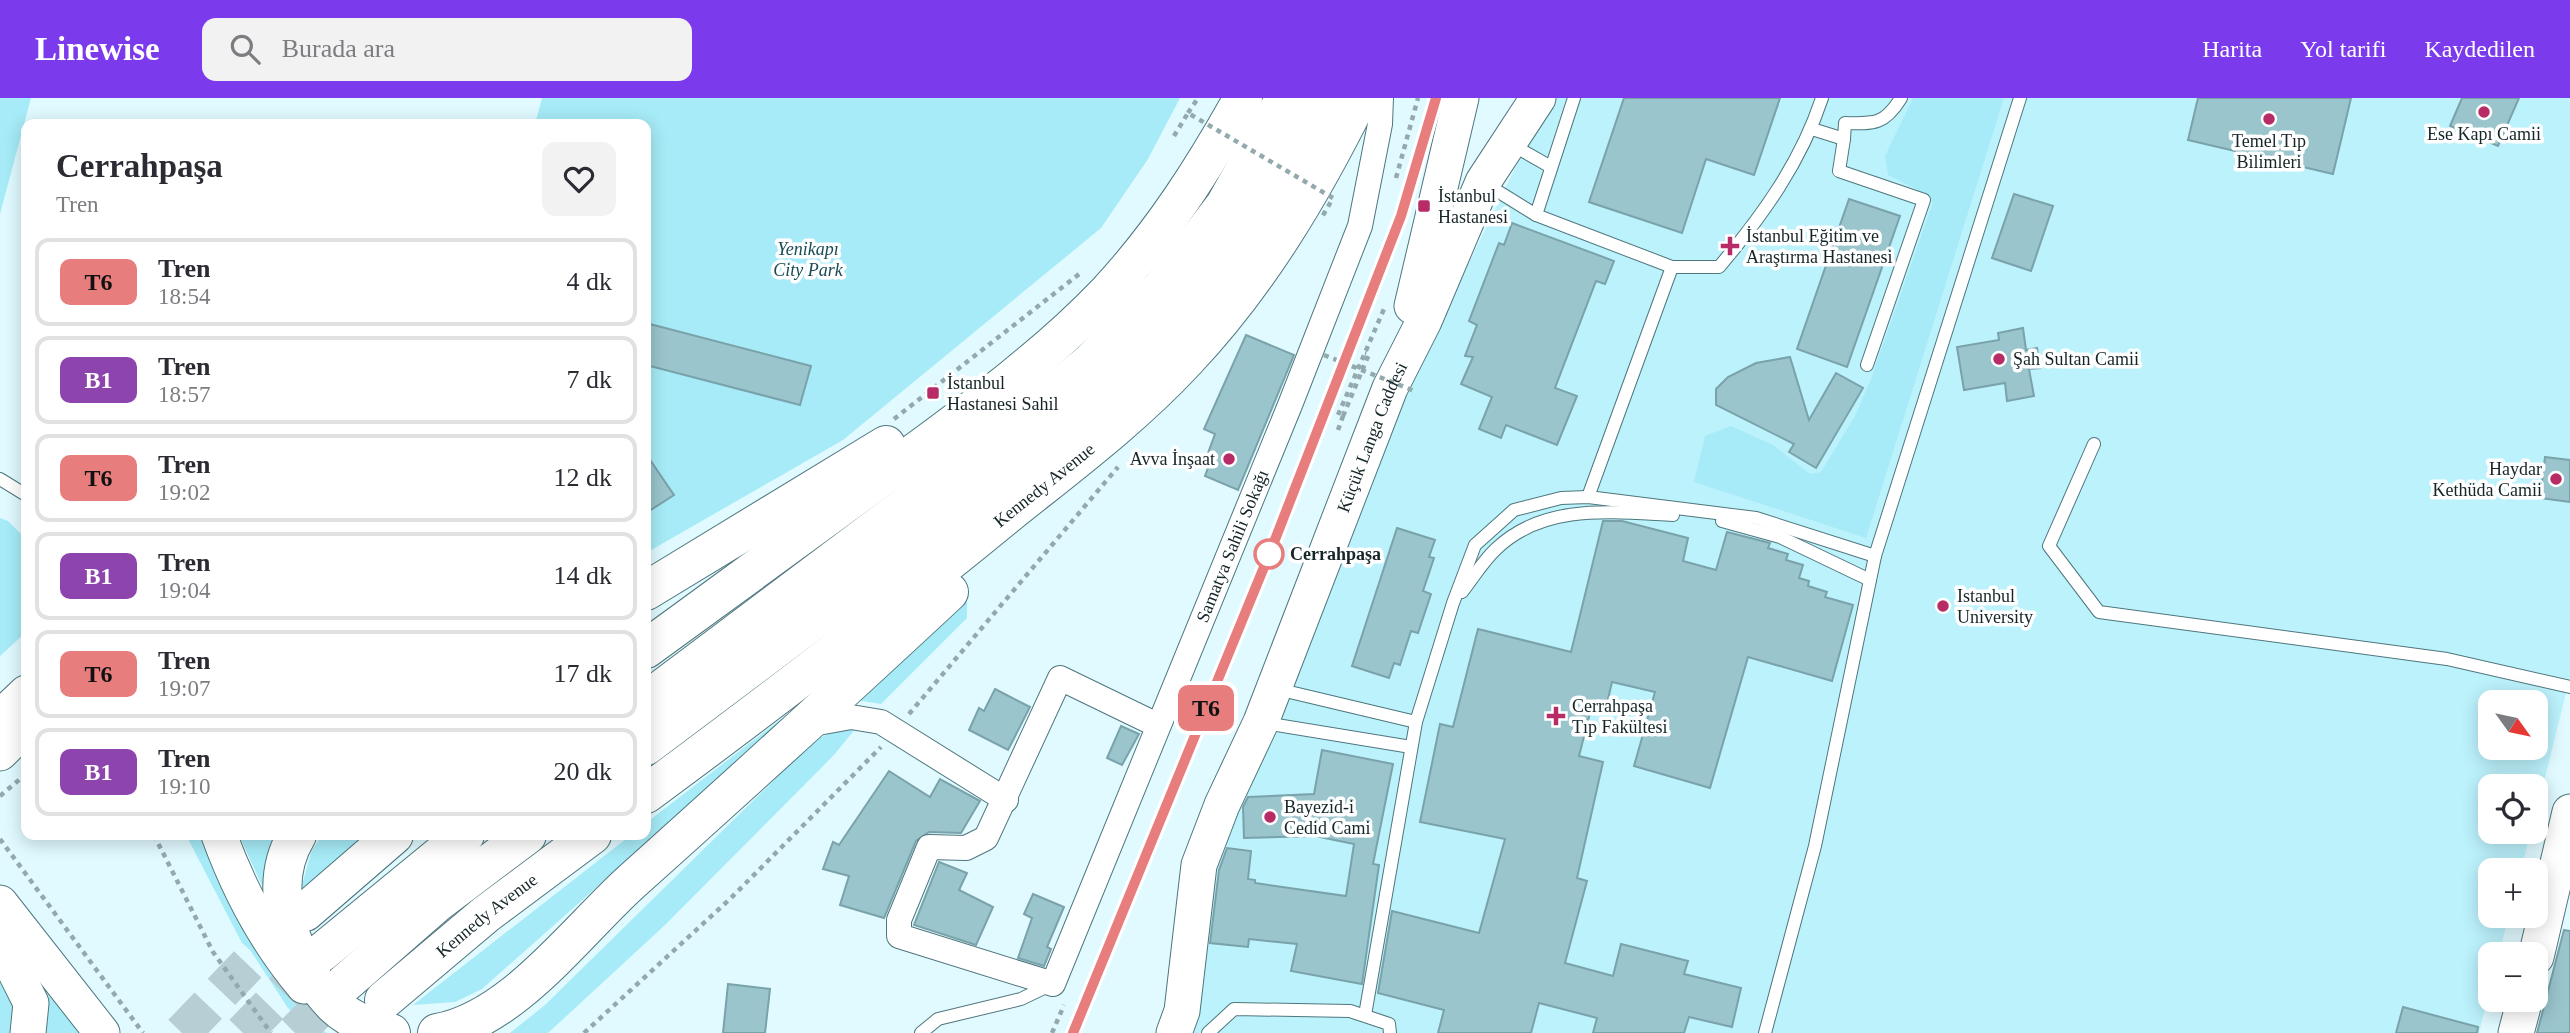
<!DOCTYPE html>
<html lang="tr">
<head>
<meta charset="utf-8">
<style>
  body { margin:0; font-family:"Times New Roman",serif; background:#f2f2f3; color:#2b2b33; height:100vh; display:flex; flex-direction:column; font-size:26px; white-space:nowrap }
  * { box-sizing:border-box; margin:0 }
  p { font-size:23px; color:#7c7c81 }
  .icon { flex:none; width:38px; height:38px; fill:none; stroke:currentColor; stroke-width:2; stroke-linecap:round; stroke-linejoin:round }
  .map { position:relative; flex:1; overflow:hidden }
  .panel { position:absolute; left:21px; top:21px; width:630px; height:721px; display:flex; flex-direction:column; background:#fff; border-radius:14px; box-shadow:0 4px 18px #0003 }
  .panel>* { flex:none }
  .badge { padding:0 14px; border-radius:10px; font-size:24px; line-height:46px }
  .needle { width:46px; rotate:123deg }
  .fabs { position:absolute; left:2478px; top:592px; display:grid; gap:14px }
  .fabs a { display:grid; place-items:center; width:70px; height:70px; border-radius:14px; background:#fff; box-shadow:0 4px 18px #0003; font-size:35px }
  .map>.badge { position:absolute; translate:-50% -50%; box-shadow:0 0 0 4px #fff }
  .round { display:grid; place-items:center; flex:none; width:74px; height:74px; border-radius:14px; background:#f2f2f3 }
  .headline { display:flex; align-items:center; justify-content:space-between; height:119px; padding:0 35px }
  h1 { font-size:33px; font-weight:600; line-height:52px }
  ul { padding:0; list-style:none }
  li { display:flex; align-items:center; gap:21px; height:88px; margin:0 14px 10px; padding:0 21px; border:4px solid #e1e1e2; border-radius:14px }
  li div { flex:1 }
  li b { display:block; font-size:26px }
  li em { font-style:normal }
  li .badge { min-width:77px; font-weight:700; text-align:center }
  header { display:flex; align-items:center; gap:42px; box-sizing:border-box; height:98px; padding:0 35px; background:#7c3aed; color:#fff }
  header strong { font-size:33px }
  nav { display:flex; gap:38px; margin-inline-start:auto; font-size:24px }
  .search { width:490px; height:63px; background:#f2f2f3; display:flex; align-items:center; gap:18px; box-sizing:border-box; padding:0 24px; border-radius:14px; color:#7c7c81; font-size:26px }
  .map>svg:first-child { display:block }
  .built { fill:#bcf2fc; fill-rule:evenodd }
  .green { fill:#a6ebf7 }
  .building { fill:#9bc5cd; stroke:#79a2aa; stroke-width:2 }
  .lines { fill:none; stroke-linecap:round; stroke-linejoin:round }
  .primary-tunnel { stroke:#b7cfd4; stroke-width:38; stroke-dasharray:38 19; stroke-linecap:butt }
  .highway-tunnel { stroke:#b7cfd4; stroke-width:38; stroke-dasharray:38 19; stroke-linecap:butt }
  .lane-casing { stroke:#4e767d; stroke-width:14 }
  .street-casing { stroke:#4e767d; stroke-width:26 }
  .secondary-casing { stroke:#4e767d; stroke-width:37 }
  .primary-casing { stroke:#4e767d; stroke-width:40 }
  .highway-casing { stroke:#4e767d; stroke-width:40 }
  .path { stroke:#93a9ad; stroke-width:4.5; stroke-dasharray:5 5; stroke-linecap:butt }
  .lane { stroke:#fff; stroke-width:12 }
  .street { stroke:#fff; stroke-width:24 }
  .secondary { stroke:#fff; stroke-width:35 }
  .primary { stroke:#fff; stroke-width:38 }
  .highway { stroke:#fff; stroke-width:38 }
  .rail-casing { stroke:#37484c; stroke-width:8 }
  .rail { stroke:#fff; stroke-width:5; stroke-dasharray:16; stroke-linecap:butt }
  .path-bridge { stroke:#93a9ad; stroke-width:4.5; stroke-dasharray:5 5; stroke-linecap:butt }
  .line-casing { stroke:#fff; stroke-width:16 }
  .line { stroke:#e87d7d; stroke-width:10 }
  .poi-dot { fill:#b72c67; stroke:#fff; stroke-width:2.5 }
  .stop-dot { fill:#fff; stroke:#e87d7d; stroke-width:3.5 }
  .labels { text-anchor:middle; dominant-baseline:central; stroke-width:7; stroke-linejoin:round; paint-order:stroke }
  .poi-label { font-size:18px; fill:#152528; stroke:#fff; text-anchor:start }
  .park-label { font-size:18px; font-style:italic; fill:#194c54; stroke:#fff }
  .street-label { font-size:18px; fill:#152528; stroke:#fff }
  .stop-label { font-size:18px; font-weight:bold; fill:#152528; stroke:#fff; text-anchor:start }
</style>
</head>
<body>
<header>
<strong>Linewise</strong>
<div class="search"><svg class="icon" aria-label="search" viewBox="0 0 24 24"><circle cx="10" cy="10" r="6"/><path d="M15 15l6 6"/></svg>Burada ara</div>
<nav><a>Harita</a><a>Yol tarifi</a><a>Kaydedilen</a></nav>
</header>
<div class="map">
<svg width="2570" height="935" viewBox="0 0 2570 935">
  <rect width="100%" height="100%" fill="#e0faff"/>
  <path class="built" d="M1549,0H2570V579L2536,716V688H2490V733H2531L2521,772H2490V817H2509L2499,856H2490V890L2479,935H1191L1208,772L1405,296ZM2490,604H2536V649H2490Z"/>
  <g class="green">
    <polygon points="0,0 31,0 0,116"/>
    <polygon points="542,0 1180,0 1148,61 1101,130 843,342 646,455 646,26 535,26"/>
    <polygon points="1913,0 2004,0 1866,440 1694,384 1705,338 1731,328 1773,347 1810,376 1821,374 1855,318 1871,281 1933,104 1916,91 1888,77 1885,58"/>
    <polygon points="0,420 8,423 26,441 26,534 0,558"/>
    <polygon points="967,501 967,520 881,606 856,602"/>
    <polygon points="815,595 482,891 455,904 413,907 631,737 646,737 646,725"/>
    <polygon points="861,624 833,658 665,827 548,935 510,935 545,907 816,641"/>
    <path d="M186,737H204C225,794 275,905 327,935H315L288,910L250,852L242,845Z"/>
    <polygon points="239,737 279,737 264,792"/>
    <polygon points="322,737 370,737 301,791 311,754"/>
    <polygon points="0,864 15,900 16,935 0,935"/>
    <polygon points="47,886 85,935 46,935 49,900"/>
  </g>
  <g class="building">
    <polygon points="1624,0 1780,0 1754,77 1706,61 1682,135 1589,104"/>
    <polygon points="2198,0 2351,0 2333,76 2188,42"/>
    <polygon points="2462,0 2519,0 2498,48 2450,28"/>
    <polygon points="2014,96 2053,108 2031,173 1992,160"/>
    <polygon points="1849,101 1900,118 1847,269 1797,251"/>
    <polygon points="1512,125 1614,163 1605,186 1596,183 1555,290 1577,298 1557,347 1506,327 1501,340 1479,331 1492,299 1461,286 1473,259 1465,258 1477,227 1469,223 1499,145 1504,147"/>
    <polygon points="646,225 811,268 800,307 646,267"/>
    <polygon points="2023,230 2026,252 2037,250 2040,270 2029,271 2034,298 2007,303 2005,285 1964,292 1957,249 1999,242 1998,235"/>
    <polygon points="1246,237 1294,257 1238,392 1205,378 1209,367 1206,366 1210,356 1208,355 1215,336 1204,331"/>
    <polygon points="1790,259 1809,322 1836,275 1863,290 1816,370 1789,354 1794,346 1716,307 1716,291 1728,279 1756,265"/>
    <polygon points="646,356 674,397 646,415"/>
    <polygon points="2545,359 2570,362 2570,404 2540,400"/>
    <polygon points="1603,423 1622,423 1688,440 1683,463 1716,472 1727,434 1770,445 1768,450 1788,456 1786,462 1803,467 1799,480 1809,483 1808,488 1827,494 1825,499 1853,507 1832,583 1748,559 1710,690 1634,668 1655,594 1612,584 1605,614 1591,611 1579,658 1603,664 1577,780 1587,783 1565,865 1613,878 1621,846 1688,863 1684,876 1741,890 1732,929 1689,919 1684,935 1593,935 1597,920 1539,905 1531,935 1438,935 1444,912 1378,895 1392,813 1479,835 1505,741 1420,724 1440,626 1453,629 1478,531 1571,554"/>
    <polygon points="1397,430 1435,442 1429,459 1434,460 1423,493 1431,496 1418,535 1411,533 1400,567 1394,565 1389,580 1352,568"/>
    <polygon points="995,591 1030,609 1008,652 969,632 979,610 984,613"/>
    <polygon points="1121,628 1139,636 1122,667 1107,660"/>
    <polygon points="1322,652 1393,666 1373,766 1379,767 1362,886 1291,873 1297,846 1249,841 1248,849 1210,845 1219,772 1227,750 1251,753 1248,781 1255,782 1255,785 1346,798 1354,746 1315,738 1244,740 1243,709 1248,699 1314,696"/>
    <polygon points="889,673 930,699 940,681 980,703 961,735 929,734 916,743 884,820 840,807 849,778 823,771 833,744 839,747"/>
    <polygon points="939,764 967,775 959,792 993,809 976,847 914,827"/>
    <polygon points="1033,796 1064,809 1047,849 1051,851 1044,868 1018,860 1032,820 1024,816"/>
    <polygon points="2564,832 2570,833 2570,935 2537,935"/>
    <polygon points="728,886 770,891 765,935 723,935"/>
    <polygon points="2403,909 2478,929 2477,935 2396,935"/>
  </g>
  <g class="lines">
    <polyline class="primary-tunnel" points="182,935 249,865 296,822"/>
    <g class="highway-tunnel">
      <polyline points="243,935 321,855"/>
      <polyline points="295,935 344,886"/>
    </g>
    <g class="lane-casing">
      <g id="lane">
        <path d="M1574,0L1536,117L1672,169H1719C1763,117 1801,64 1822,0"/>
        <polyline points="1812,31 1844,41 1839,73 1924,102 1867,267"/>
        <path d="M1844,41L1845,25C1875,26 1885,26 1901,0"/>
        <polyline points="1509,45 1551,69"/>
        <polyline points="1486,86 1536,117"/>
        <polyline points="2094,346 2049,448 2099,514 2447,561 2570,589"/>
        <polyline points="0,381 26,397"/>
        <polyline points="1588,399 1672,169"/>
        <polyline points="1722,423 1780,439 1870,482"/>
        <path d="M1462,494C1473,480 1483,463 1496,451C1544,405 1612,414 1673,417"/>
        <polyline points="1277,591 1416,624"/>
        <polyline points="1265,625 1411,649"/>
        <polyline points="1365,917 1416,624 1453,505 1475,447 1514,412 1561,400 1588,399 1756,420 1875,458"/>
        <polyline points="921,935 938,921 1021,901 1050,887"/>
        <polyline points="1208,935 1234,911 1350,913 1389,926 1390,935"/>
        <polyline points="1765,935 1815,748 1875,458 2020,0"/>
      </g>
    </g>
    <g class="street-casing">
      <g id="street">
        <polyline points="807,627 851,619 881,624 1006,702"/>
        <path id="s1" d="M1157,627L1060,580L986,740L966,750L929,749L899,822V838L1053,886L1290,307L1360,128L1380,26L1381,0"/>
      </g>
    </g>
    <g class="secondary-casing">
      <g id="secondary">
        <polyline points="1412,208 1461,0"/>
        <polyline points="0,620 26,595"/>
        <polyline points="0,655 26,629"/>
        <path d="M219,737C239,792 266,843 304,888"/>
        <polyline points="0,805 102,935"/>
        <polyline points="0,843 31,905 28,935"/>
        <polyline points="2536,859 2570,714"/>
        <path id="s2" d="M1174,935L1182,913L1199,767L1222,707L1261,624L1390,290L1424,223L1483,84L1538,0"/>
        <polyline points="2516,935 2525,901"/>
      </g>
    </g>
    <g class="primary-casing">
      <g id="primary">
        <polyline points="646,493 886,347"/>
        <path d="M646,551C729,491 811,430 894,370C967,316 1044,261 1107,195C1162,136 1204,70 1243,0"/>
        <path id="s3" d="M646,696C769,605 891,512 1009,415C1069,367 1132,320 1185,263C1258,186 1312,95 1359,0"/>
        <path d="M297,737C264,791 292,863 333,906C349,922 370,930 391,935"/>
        <polyline points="305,814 394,737"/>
        <path id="s4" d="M384,902L486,816L592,737"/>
        <path d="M437,935C512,922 576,834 631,784C738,688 844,592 949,494"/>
      </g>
    </g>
    <g class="highway-casing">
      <g id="highway">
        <polyline points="646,603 1028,316 1091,264 1161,191 1225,107 1285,0"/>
        <polyline points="646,648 958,414 1104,300 1161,244 1210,186 1260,115 1323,0"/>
        <polyline points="321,855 465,737"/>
        <polyline points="344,886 438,804 527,737"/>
      </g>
    </g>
    <g class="path">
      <polyline points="1188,15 1198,0"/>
      <polyline points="1396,80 1418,0"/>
      <polyline points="1343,318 1369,256 1365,255"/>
      <polyline points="894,321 1083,173"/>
      <polyline points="1338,332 1343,318 1338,317 1384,211"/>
      <polyline points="909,616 1118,369"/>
      <polyline points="0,698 26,676"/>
      <polyline points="154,737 213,854 271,935"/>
      <polyline points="0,741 143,935"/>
      <polyline points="584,935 731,800 881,649"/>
      <polyline points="1052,935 1064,907"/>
    </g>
    <use href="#lane" class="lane"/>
    <use href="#street" class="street"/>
    <use href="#secondary" class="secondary"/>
    <use href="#primary" class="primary"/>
    <use href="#highway" class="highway"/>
    <g class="rail-casing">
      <polyline id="rail" points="1072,935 1269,457 1401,118 1436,0"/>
    </g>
    <use href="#rail" class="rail"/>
    <g class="path-bridge">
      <polyline points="1174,38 1188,15 1333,100 1322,119"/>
      <polyline points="1324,257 1417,294"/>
    </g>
  </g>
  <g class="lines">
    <g class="line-casing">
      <polyline id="line" points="1073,935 1269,457 1401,118 1436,0"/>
    </g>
    <use href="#line" class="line"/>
  </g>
  <g class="poi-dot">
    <circle cx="2484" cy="14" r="7"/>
    <circle cx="2269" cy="21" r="7"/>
    <rect x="1417" y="101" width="14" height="14" rx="3.5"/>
    <path d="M1726.5 137.5h7v7h7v7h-7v7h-7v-7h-7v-7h7z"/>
    <circle cx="1999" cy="261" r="7"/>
    <rect x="926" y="288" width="14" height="14" rx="3.5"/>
    <circle cx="1229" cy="361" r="7"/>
    <circle cx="2556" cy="381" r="7"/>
    <circle cx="1943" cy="508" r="7"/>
    <path d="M1552.5 607.5h7v7h7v7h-7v7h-7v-7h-7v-7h7z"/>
    <circle cx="1270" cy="719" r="7"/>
  </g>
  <circle class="stop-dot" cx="1269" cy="456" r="14"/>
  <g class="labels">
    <g class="poi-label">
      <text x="2484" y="36" text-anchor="middle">Ese Kapı Camii</text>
      <text x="2269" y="43" text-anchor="middle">Temel Tıp<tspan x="2269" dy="21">Bilimleri</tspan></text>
      <text x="1438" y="98">İstanbul<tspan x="1438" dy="21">Hastanesi</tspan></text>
      <text x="1746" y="138">İstanbul Eğitim ve<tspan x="1746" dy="21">Araştırma Hastanesi</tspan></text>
      <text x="2013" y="261">Şah Sultan Camii</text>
      <text x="947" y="285">İstanbul<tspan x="947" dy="21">Hastanesi Sahil</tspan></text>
      <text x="1215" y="361" text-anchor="end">Avva İnşaat</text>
      <text x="2542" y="371" text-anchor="end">Haydar<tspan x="2542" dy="21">Kethüda Camii</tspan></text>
      <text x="1957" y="498">Istanbul<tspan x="1957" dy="21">University</tspan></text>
      <text x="1572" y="608">Cerrahpaşa<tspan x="1572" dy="21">Tıp Fakültesi</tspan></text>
      <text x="1284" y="709">Bayezid-i<tspan x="1284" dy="21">Cedid Cami</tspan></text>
    </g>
    <g class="park-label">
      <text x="808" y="151">Yenikapı<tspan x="808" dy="21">City Park</tspan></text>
    </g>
    <g class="street-label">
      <text stroke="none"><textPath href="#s2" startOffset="632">Küçük Langa Caddesi</textPath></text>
      <text stroke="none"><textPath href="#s3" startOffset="504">Kennedy Avenue</textPath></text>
      <text stroke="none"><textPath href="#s1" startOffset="1073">Samatya Sahili Sokağı</textPath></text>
      <text stroke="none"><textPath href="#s4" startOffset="133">Kennedy Avenue</textPath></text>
    </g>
    <g class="stop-label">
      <text x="1290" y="456">Cerrahpaşa</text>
    </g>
  </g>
</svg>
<div class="fabs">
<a><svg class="needle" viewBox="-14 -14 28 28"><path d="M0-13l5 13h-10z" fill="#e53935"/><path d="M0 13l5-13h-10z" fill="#7c7c81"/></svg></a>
<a><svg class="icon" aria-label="locate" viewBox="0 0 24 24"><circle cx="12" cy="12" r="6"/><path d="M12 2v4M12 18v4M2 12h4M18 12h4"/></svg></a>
<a>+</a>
<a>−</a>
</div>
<b class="badge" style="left:1206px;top:610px;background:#e87d7d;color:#111">T6</b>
<section class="panel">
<div class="headline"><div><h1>Cerrahpaşa</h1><p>Tren</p></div><a class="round"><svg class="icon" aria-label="heart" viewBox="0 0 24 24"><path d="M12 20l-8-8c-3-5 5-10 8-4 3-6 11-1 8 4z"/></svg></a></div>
<ul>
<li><span class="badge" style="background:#e87d7d;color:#111">T6</span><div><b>Tren</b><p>18:54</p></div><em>4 dk</em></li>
<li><span class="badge" style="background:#8e44ad;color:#fff">B1</span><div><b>Tren</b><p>18:57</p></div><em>7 dk</em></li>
<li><span class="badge" style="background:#e87d7d;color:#111">T6</span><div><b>Tren</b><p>19:02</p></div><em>12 dk</em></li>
<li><span class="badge" style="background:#8e44ad;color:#fff">B1</span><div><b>Tren</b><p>19:04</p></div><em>14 dk</em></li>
<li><span class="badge" style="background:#e87d7d;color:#111">T6</span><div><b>Tren</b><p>19:07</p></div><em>17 dk</em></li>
<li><span class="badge" style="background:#8e44ad;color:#fff">B1</span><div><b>Tren</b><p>19:10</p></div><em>20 dk</em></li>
</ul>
</section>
</div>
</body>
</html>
